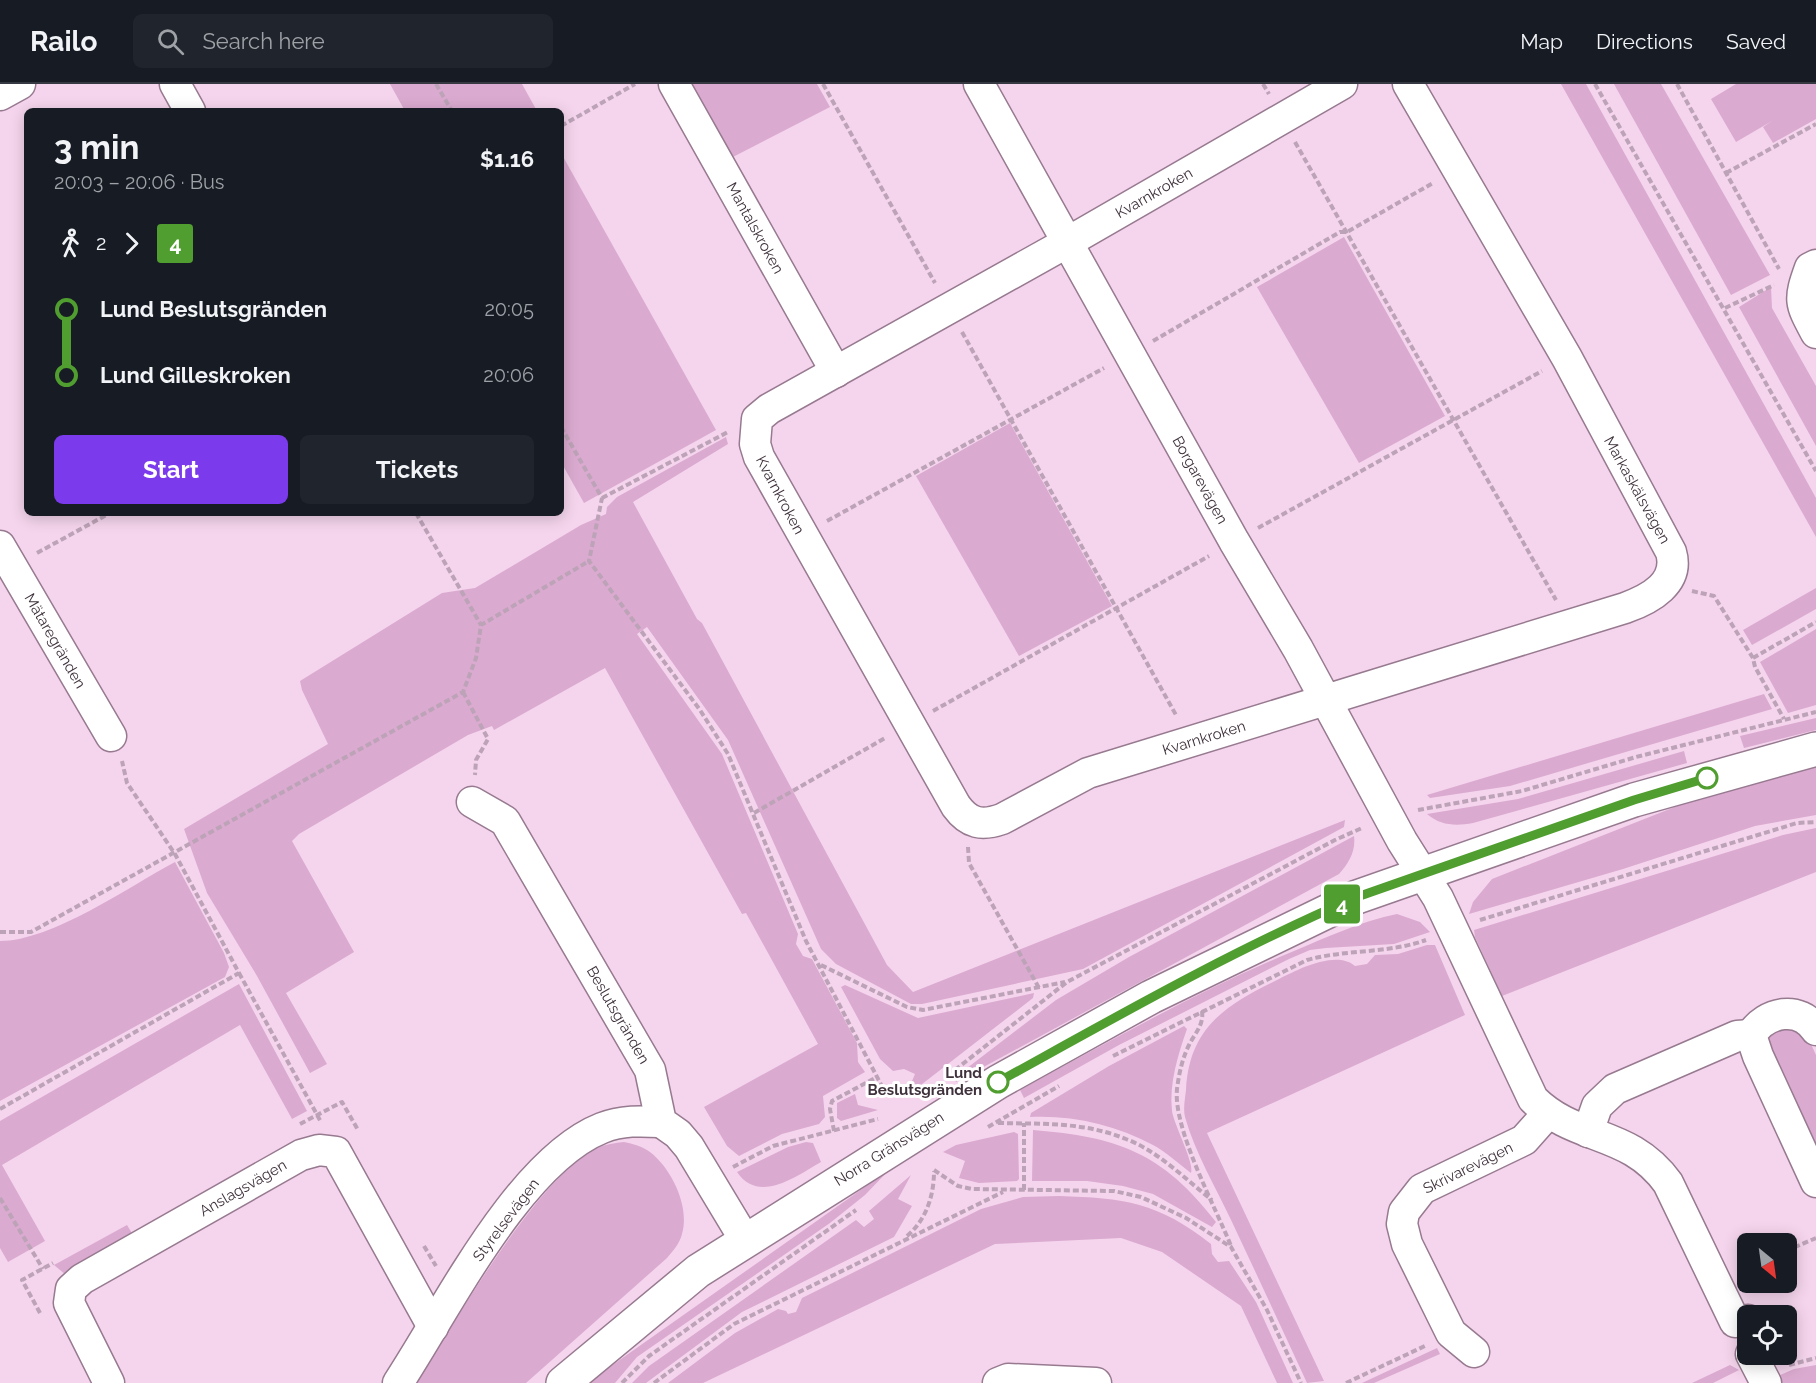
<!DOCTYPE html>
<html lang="en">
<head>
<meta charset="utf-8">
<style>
  body { margin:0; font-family:Raleway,sans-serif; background:#20242c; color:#f1f3f6; height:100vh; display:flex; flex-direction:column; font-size:22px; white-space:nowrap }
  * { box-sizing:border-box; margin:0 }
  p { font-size:20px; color:#9ea1a6 }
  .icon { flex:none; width:33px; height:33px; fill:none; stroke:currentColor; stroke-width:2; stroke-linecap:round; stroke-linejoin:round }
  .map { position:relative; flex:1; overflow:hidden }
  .sheet { position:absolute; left:24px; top:24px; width:540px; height:408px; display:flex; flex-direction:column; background:#171b24; border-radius:9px; box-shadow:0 3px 15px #0003 }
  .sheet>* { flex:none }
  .badge { padding:0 12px; border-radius:4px; font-size:21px; line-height:39px }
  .needle { width:39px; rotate:151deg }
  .controls { position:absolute; left:1737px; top:1149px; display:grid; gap:12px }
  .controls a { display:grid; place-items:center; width:60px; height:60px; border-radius:9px; background:#171b24; box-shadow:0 3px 15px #0003; font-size:30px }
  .map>.badge { position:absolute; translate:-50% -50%; box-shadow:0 0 0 3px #fff }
  .legs { display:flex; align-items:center; gap:9px; height:66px; padding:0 30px; font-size:20px }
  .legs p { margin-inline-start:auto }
  .headline { display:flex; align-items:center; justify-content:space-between; height:102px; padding:0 30px }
  h1 { font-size:33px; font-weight:700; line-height:45px }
  .cta { display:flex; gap:12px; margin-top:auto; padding:12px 30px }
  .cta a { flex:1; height:69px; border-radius:9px; background:#7c3aed; color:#fff; font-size:24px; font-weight:700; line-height:69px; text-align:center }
  .cta a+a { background:#20242c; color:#f1f3f6 }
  ul { padding:0 30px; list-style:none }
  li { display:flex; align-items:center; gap:21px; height:66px; font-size:22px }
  li i { display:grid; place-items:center; width:9px; height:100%; margin:0 8px; background:currentColor }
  li i::after { content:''; width:15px; height:15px; margin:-8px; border:4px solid; border-radius:50%; background:#171b24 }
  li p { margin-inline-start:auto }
  li:first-child i { background:linear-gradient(#0000 50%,currentColor 0) }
  li:last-child i { background:linear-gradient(currentColor 50%,#0000 0) }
  header { display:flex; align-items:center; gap:36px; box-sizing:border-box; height:84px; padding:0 30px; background:#171b24; border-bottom:2px solid #363941 }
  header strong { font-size:28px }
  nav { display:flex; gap:33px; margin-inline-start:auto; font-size:21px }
  .search { width:420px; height:54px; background:#20242c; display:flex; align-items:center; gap:15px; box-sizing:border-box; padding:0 21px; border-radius:9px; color:#9ea1a6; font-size:22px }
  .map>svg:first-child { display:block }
  .green { fill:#dbaad0 }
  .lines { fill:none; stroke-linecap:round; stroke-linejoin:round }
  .minor-casing { stroke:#977a90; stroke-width:33 }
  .tertiary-casing { stroke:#977a90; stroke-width:36 }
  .path { stroke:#bda3b7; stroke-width:4; stroke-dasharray:6 3; stroke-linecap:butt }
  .minor { stroke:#fff; stroke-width:30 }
  .tertiary { stroke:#fff; stroke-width:33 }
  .line-1-casing { stroke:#fff; stroke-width:14 }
  .line-1 { stroke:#509e2f; stroke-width:9 }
  .stop-1-dot { fill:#fff; stroke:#509e2f; stroke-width:3 }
  .labels { text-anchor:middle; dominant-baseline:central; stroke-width:6; stroke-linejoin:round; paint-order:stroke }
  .street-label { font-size:15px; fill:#3f323c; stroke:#fff }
  .stop-label { font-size:15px; font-weight:bold; fill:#3f323c; stroke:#fff; text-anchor:end }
</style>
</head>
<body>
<header>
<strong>Railo</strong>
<div class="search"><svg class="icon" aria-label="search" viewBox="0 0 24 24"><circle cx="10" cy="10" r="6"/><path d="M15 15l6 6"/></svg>Search here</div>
<nav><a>Map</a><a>Directions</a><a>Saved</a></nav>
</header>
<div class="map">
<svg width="1816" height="1299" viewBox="0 0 1816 1299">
  <rect width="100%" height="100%" fill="#f5d5ed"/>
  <g class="green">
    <polygon points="390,0 522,0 537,27 405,27"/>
    <polygon points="690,0 817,0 830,23 731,74"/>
    <polygon points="1561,0 1586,0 1816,414 1816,453"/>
    <polygon points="1614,0 1661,0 1770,191 1731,211"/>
    <polygon points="1736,0 1816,0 1816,35 1773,59 1763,43 1772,37 1736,58 1711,15"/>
    <polygon points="561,69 716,346 584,419 561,378"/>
    <polygon points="1344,153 1445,332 1359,379 1257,203"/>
    <polygon points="1771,203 1772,224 1816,302 1816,362 1739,223"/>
    <polygon points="1010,339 1112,522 1019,572 916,392"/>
    <polygon points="726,353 728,360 633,418 697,535 702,539 887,881 913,908 1345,736 1344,743 1083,885 922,920 911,920 836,880 821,865 728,656 647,543 637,550 722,670 798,850 796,860 803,872 812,875 857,959 858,978 865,988 823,1012 825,1033 819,1040 782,1050 739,1072 727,1062 704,1023 818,960 746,829 742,830 605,584 494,646 492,642 468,651 299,750 292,757 354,868 286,909 327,980 310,989 257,892 207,809 184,745 328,660 302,606 300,597 442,509 475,504 581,441 606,430 607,423 617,413"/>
    <polygon points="1816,504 1816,525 1752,561 1743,546"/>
    <polygon points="1816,545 1816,621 1788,629 1760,578"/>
    <polygon points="1764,610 1772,625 1510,702 1430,714 1427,711"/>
    <polygon points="1816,634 1816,646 1744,664 1740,652"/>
    <path d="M1684,667L1687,679L1473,739C1456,742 1441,742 1427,730L1518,715Z"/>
    <polygon points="1816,681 1816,731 1755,742 1623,785 1469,830 1473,818 1492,795 1695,715"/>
    <polygon points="1816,744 1816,788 1502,912 1475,853 1474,846 1783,751"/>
    <path d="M1354,752C1356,767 1349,779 1339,790L956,998L954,994L1056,916L1129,873Z"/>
    <path d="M175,778L224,869L229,883L225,893L0,1017V857C52,857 128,803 175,778Z"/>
    <path d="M1397,830L1420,838L1430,848L1394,860L1326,864L1310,866L1289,875L1119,961L1024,1014L1020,1006C1110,957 1199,906 1294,867C1327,853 1362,837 1397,830Z"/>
    <path d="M1427,861H1435L1465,931L1207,1049L1324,1297L1307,1299C1282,1245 1257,1191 1232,1138C1216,1104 1195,1069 1185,1033C1183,1025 1185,1015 1186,1006C1189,943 1227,920 1279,895C1299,885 1336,866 1355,882L1367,880L1375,871L1398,870Z"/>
    <polygon points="239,900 307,1027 292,1035 240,941 2,1081 45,1157 8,1178 0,1164 0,1037"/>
    <polygon points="845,901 918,934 1034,909 1033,914 917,1004 907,1009 915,990 904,985 893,987 880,975 841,903"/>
    <path d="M1184,942L1187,945C1178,971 1169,999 1172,1027C1174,1041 1195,1080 1191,1089C1179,1080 1166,1068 1153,1061C1115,1041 1073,1031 1030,1033L1031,1029L1109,982Z"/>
    <polygon points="1788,942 1806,949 1816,971 1816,1074 1766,959 1770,950"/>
    <polygon points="855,1010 858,1021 878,1026 841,1037 837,1034 837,1019"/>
    <path d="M1033,1046C1118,1053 1162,1068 1216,1138L1212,1143L1153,1110L1123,1102L1087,1097H1032Z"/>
    <polygon points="1014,1048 1018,1050 1019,1095 1017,1097 979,1099 959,1094 965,1077 943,1068 956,1061"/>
    <path d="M624,1058C633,1060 642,1062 650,1068C672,1085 690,1123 682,1150C680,1159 673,1167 667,1174L526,1299H416C455,1239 536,1094 597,1064C606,1060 615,1059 624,1058Z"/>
    <path d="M806,1058L813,1059L821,1078C798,1091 759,1121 737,1088L788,1063Z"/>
    <polygon points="889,1086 865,1111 830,1139 637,1273 615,1299 587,1299"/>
    <polygon points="911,1091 898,1115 912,1122 894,1153 742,1228 646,1299 632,1299 649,1282 856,1136 864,1143 874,1135 869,1127"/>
    <path d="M1059,1112C1124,1114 1158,1118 1211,1160L1212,1170L1218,1178L1229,1177L1256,1218L1293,1299H1277L1241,1222L1162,1168L1121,1154L995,1160L703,1299H668L735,1249L778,1225L786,1227L788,1230L796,1228L802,1214L981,1125L1023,1113Z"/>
    <polygon points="127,1141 133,1151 66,1191 54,1181"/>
    <polygon points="1437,1264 1440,1270 1374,1299 1362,1299"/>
    <polygon points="1730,1281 1739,1286 1713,1299 1692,1299"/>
    <polygon points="1816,1281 1816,1299 1778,1299 1776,1293 1794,1285"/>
  </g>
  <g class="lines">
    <g class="minor-casing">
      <g id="minor">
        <polyline points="175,0 190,27"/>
        <polyline points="674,0 836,288"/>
        <path d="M979,0L1234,457L1298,565L1402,757L1438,814L1533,1015C1576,1058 1629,1045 1668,1099L1735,1238L1748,1236"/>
        <path d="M1342,0L1068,158L769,325L757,335L755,360L759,373L956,722C969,740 982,742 1002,735L1088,689L1625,524C1650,515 1680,499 1671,468L1567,274L1408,0"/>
        <polyline points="0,11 20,0"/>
        <path d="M1816,181L1810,184C1798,217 1800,219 1816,249"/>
        <polyline points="0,462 111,652"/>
        <polyline points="472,718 505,737 650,986 661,1038 678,1050 689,1063 745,1156"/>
        <path d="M1816,946C1800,921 1766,927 1751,951L1758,972L1816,1098"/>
        <polyline points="1588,1048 1597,1022 1615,1005 1737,952 1751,951"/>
        <polyline points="1474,1268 1451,1249 1407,1160 1402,1140 1404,1128 1422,1105 1524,1056 1548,1029"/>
        <polyline points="1751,1270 1766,1299"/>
        <polyline points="109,1299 69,1219 71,1205 82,1195 301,1071 319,1066 336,1068 433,1243"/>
        <path d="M398,1299C446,1226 519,1077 602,1044C622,1036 641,1037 661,1038"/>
        <polyline points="998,1299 1008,1295 1096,1299"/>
      </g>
    </g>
    <g class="tertiary-casing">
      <polyline id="tertiary" points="563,1299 698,1187 998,998 1151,913 1357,813 1634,716 1816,665"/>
    </g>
    <g class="path">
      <polyline points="436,0 452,27"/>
      <polyline points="823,0 935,199"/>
      <polyline points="1263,0 1269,10"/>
      <polyline points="1595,0 1816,387"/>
      <polyline points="1677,0 1779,185"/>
      <polyline points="561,42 635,0"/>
      <polyline points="1295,58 1556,516"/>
      <polyline points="1726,89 1816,40"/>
      <polyline points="1725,224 1774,201"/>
      <polyline points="962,248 1176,631"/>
      <polyline points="1153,257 1340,148 1347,148 1433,99"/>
      <polyline points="561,343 602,414 589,477 700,626 728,670 806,857 887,1012"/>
      <polyline points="602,414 728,348"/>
      <polyline points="416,429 481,541"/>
      <polyline points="827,437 1104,284"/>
      <polyline points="1258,444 1542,287"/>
      <polyline points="37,469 110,429"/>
      <polyline points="1692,507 1714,512 1753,574 1755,583 1784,635"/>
      <polyline points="1753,574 1816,538"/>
      <polyline points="463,608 488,655 476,676 475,691"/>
      <polyline points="933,627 1209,472"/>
      <polyline points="1418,726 1522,707 1636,673 1816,628"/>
      <polyline points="754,729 885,654"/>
      <polyline points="968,763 969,779 1039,904"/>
      <polyline points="1480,836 1797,739 1816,738"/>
      <polyline points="0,848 31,848 463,608 476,574 481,541 589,477"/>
      <polyline points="821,881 907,923 923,926 1065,898"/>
      <polyline points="239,889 321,1038"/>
      <path d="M1202,927C1204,941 1195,949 1189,961C1182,975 1179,990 1177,1005C1173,1045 1215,1122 1231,1162"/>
      <path d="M1113,972L1307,876C1346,865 1387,870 1426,856"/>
      <polyline points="955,986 1067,898 1335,756 1362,744"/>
      <polyline points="0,1025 239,889 175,770 127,699 122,677"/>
      <path d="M998,1039C1042,1040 1085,1038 1126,1055C1158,1067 1185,1095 1212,1116"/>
      <polyline points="300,1040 342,1018 358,1046"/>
      <polyline points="988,1043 1059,1002"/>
      <polyline points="834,1047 830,1025 832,1017 877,993"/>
      <polyline points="733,1083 773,1062 878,1035"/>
      <polyline points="934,1086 958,1102 972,1105 1114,1107 1141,1113 1186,1134 1231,1163 1267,1226 1301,1299"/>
      <polyline points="1024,1106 1024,1039"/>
      <polyline points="0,1114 43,1185"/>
      <path d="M907,1152C926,1136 934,1112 934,1087"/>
      <polyline points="424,1162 436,1182"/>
      <polyline points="1786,1167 1816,1154"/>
      <polyline points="40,1229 22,1196 53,1179"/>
      <polyline points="1789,1281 1816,1274"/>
      <polyline points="622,1299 649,1272 856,1126"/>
      <polyline points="654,1299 734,1240 1003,1108"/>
      <polyline points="1346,1299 1427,1261"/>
    </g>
    <use href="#minor" class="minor"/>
    <use href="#tertiary" class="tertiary"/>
  </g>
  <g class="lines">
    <g class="line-1-casing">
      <path id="line-1" d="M998,998C1116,933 1233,866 1357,813L1634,716L1707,694"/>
    </g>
    <use href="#line-1" class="line-1"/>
  </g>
  <g class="stop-1-dot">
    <circle cx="1707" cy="694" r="10"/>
    <circle cx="998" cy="998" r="10"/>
  </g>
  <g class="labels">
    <g class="street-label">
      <text transform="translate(1154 109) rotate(-30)">Kvarnkroken</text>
      <text transform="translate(755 144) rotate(61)">Mantalskroken</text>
      <text transform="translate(1200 396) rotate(61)">Borgarevägen</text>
      <text transform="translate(1637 406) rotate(61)">Markaskälsvägen</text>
      <text transform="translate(780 411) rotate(62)">Kvarnkroken</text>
      <text transform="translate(55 557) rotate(60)">Mätaregränden</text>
      <text transform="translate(1204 654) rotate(-17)">Kvarnkroken</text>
      <text transform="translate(618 931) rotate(60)">Beslutsgränden</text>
      <text transform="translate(889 1065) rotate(-32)">Norra Gränsvägen</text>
      <text transform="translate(1468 1084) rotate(-26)">Skrivarevägen</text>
      <text transform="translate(243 1104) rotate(-30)">Anslagsvägen</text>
      <text transform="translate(506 1136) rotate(-53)">Styrelsevägen</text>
    </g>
    <g class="stop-label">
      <text x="982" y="989">Lund<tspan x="982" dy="17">Beslutsgränden</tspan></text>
    </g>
  </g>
</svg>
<div class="controls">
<a><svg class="needle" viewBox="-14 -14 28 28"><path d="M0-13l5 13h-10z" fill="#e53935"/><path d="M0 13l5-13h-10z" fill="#9ea1a6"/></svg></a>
<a><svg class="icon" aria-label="locate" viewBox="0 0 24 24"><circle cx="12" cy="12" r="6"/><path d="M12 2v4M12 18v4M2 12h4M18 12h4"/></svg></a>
</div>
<b class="badge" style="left:1342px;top:820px;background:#509e2f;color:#fff">4</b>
<section class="sheet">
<div class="headline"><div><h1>3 min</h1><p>20:03 – 20:06 · Bus</p></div><b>$1.16</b></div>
<div class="legs"><svg class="icon" aria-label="walk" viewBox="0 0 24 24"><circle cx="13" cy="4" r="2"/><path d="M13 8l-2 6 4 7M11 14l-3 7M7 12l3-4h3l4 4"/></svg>2<svg class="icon" aria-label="forward" viewBox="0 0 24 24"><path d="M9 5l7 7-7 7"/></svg><b class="badge" style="background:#509e2f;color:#fff">4</b></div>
<ul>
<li><i style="color:#509e2f"></i><b>Lund Beslutsgränden</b><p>20:05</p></li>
<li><i style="color:#509e2f"></i><b>Lund Gilleskroken</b><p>20:06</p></li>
</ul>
<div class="cta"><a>Start</a><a>Tickets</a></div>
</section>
</div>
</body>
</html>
